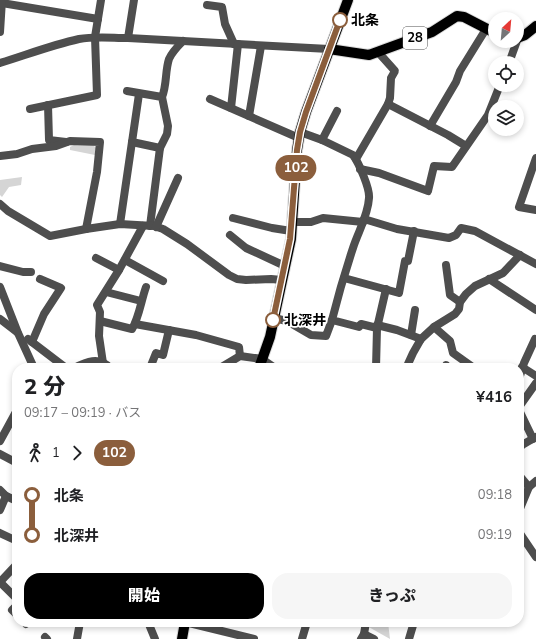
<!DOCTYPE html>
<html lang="ja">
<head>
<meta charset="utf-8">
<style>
  body { margin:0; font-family:"Nunito Sans","Noto Sans JP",sans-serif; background:#f6f6f6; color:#202124; height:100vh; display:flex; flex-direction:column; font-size:15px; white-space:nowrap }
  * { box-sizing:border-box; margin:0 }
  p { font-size:13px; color:#757577 }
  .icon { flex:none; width:22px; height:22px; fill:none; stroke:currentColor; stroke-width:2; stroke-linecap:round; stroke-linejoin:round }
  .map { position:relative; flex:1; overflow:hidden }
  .panel { position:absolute; left:12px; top:363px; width:512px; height:264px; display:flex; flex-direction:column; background:#fff; border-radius:16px; box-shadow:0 2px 6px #0003 }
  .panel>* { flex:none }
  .badge { padding:0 8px; border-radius:13px; font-size:14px; line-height:26px }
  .needle { width:26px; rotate:26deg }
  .controls { position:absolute; left:488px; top:12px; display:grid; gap:8px }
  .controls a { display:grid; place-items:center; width:36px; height:36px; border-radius:50%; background:#fff; box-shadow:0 2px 6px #0003; font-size:20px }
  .map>.badge { position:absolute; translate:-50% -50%; box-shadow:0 0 0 2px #fff }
  .legs { display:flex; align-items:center; gap:6px; height:44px; padding:0 12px; font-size:13px }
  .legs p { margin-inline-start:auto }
  .headline { display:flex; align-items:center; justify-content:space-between; height:68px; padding:0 12px }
  h1 { font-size:22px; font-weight:800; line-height:30px }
  .button { display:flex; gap:8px; margin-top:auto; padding:8px 12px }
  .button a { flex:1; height:46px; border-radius:16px; background:#000; color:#fff; font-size:16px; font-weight:800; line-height:46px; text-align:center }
  .button a+a { background:#f6f6f6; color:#202124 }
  ul { padding:0 12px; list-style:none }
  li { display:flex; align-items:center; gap:14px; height:40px; font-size:15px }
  li i { display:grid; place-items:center; width:6px; height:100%; margin:0 5px; background:currentColor }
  li i::after { content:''; width:10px; height:10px; margin:-5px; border:3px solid; border-radius:50%; background:#fff }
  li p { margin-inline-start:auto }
  li:first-child i { background:linear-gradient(#0000 50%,currentColor 0) }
  li:last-child i { background:linear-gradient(currentColor 50%,#0000 0) }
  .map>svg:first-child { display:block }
  .green { fill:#d5d5d5 }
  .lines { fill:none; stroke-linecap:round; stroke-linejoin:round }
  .primary-casing { stroke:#dbdbdb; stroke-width:12 }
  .minor { stroke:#4e4e4e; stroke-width:8 }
  .primary { stroke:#000; stroke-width:10 }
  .line-1-casing { stroke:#fff; stroke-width:9 }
  .line-1 { stroke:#8b5e3c; stroke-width:6 }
  .stop-1-dot { fill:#fff; stroke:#8b5e3c; stroke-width:2 }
  .labels { text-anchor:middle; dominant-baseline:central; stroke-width:3.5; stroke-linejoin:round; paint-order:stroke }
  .shield { fill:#fff; stroke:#4c4c4c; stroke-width:1 }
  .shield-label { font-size:13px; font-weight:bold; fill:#000 }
  .stop-label { font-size:14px; font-weight:bold; fill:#000; stroke:#fff; text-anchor:start }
</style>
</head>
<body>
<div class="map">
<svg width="536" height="639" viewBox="0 0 536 639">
  <rect width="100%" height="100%" fill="#fff"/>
  <g class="green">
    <polygon points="74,145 93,145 96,148 95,155 70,150 70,147"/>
    <polygon points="22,177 21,185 9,187 2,197 0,195 0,180"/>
    <polygon points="368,622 388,622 390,639 367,626"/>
  </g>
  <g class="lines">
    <g class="primary-casing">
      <g id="primary">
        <polyline points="517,38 525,35 536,26"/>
        <polyline points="329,49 369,55 432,32 457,16 464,17 495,33"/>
        <polyline points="259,368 270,337 291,239 297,150 300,132 306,112 348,0"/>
        <polyline points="182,639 185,622"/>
      </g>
    </g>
    <g class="minor">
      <polyline points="2,3 98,19"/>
      <polyline points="207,5 222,7 225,24 234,44"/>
      <polyline points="0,32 2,0"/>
      <polyline points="128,38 134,0"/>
      <path d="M0,63C26,55 52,45 79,39C95,36 112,38 128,38L329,49"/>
      <polyline points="509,63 518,38"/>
      <polyline points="127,91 162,97 168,126 167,134 160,148 150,226"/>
      <path d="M162,97C167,85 165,71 169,59C172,52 177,47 183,41"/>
      <polyline points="210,99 299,138"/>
      <polyline points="388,104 448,135 466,146"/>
      <polyline points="48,105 49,140 66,142"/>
      <polyline points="231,108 238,44"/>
      <polyline points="30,109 97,95 95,37 101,0"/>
      <polyline points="249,116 261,46"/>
      <polyline points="430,126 456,82 460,71 486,29"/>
      <path d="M300,132L322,140L353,155C359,163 370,189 369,198C368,216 358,232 353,248C345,272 338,296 332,320L359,327L361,324L377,328"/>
      <polyline points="322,140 337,111"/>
      <polyline points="132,142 160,148"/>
      <polyline points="0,156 17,154 32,149 56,146 70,141 100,142 97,172 86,229"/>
      <polyline points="536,158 519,207 536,210"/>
      <polyline points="356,159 388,104 390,98 391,78 395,71 378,52"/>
      <polyline points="360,169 379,173 428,191 434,166 452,167 488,115 500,85"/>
      <polyline points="0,204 8,211 50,236 86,229 120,224 154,226 163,229 187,244 229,275 237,279 246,280 271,279 282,280"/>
      <polyline points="233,218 272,228 291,231"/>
      <polyline points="364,219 397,229 449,238 456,235 461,228 475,231 536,264"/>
      <polyline points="292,222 311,222 323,218 363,222"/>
      <polyline points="120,224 139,94"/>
      <polyline points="156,227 178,178"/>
      <polyline points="230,235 246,248 285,266"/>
      <polyline points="96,258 119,270"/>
      <polyline points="125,260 163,281"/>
      <polyline points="446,265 450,295 460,302"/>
      <polyline points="0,266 23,272 31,272"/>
      <polyline points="344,278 399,293 405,261 408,261 414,231"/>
      <polyline points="489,279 536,310"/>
      <polyline points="0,287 18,333 34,368"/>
      <polyline points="106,292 141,301"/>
      <polyline points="274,318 287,321 311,335 326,336 332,320"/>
      <polyline points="0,319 17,332"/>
      <path d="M100,321L132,329C139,318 141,301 146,287"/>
      <polyline points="135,324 196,335 239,347 240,356"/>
      <polyline points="377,325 397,330 421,339"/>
      <polyline points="434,327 450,341 453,353 474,368"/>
      <polyline points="411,335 415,310"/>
      <polyline points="28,339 66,368"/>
      <polyline points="32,342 44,314 61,288 40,279"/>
      <polyline points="103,363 99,336 100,312 97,305 119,270 143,226"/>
      <polyline points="522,367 536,376"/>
      <path d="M74,368C86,362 99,356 110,368"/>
      <polyline points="150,368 156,353 163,355 169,330"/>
      <polyline points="220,368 240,356 262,359 275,368"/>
      <polyline points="376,368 377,328 386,289"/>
      <polyline points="408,368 408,364 413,353 421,339 434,327 455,314 459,309 460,302 466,294 475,286 503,273 520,255"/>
      <polyline points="445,368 446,365"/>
      <polyline points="519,379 524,363 535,339 536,340"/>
      <polyline points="519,407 536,383"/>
      <polyline points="519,410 533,439"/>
      <polyline points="0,441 17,410"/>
      <polyline points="519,449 522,445 536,437"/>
      <polyline points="0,454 17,463"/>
      <polyline points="519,475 529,487"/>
      <polyline points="0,490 6,496 17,501"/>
      <polyline points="0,510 6,496"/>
      <polyline points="519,511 529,487 536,481"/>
      <polyline points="519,532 536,557"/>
      <polyline points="0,533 17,541"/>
      <polyline points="0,582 17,564"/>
      <polyline points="0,582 17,599"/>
      <polyline points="17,605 12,610 17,615"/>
      <polyline points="25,622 26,624"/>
      <polyline points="148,622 155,639"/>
      <polyline points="185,622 254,639"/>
      <polyline points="364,634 374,639"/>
      <polyline points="45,637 47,639"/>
      <polyline points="77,639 80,622"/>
      <polyline points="302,639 307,622"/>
      <polyline points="361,639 364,634 366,622"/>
      <polyline points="409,639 414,622"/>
    </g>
    <use href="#primary" class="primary"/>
  </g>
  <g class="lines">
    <g class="line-1-casing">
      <polyline id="line-1" points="273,320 290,239 297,150 300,132 306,112 340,20"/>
    </g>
    <use href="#line-1" class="line-1"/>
  </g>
  <g class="stop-1-dot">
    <circle cx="340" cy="20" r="7"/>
    <circle cx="273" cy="320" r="7"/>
  </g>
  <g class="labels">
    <rect class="shield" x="403" y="27" width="24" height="22" rx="3"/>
    <g class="shield-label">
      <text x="415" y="38">28</text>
    </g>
    <g class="stop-label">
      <text x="351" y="20">北条</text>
      <text x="284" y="320">北深井</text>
    </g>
  </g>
</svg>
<div class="controls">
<a><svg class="needle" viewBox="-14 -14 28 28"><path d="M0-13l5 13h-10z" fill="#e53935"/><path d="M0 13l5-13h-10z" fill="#757577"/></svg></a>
<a><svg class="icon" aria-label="locate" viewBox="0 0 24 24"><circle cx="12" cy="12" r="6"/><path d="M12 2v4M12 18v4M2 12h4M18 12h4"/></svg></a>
<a><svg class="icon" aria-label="layers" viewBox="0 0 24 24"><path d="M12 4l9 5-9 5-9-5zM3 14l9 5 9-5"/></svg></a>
</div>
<b class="badge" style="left:296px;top:168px;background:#8b5e3c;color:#fff">102</b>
<section class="panel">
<div class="headline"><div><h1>2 分</h1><p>09:17 – 09:19 · バス</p></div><b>¥416</b></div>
<div class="legs"><svg class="icon" aria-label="walk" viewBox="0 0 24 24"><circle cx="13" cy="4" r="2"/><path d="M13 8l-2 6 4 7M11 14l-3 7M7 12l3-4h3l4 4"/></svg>1<svg class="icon" aria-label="forward" viewBox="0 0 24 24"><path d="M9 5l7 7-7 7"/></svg><b class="badge" style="background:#8b5e3c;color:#fff">102</b></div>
<ul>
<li><i style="color:#8b5e3c"></i><b>北条</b><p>09:18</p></li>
<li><i style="color:#8b5e3c"></i><b>北深井</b><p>09:19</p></li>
</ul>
<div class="button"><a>開始</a><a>きっぷ</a></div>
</section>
</div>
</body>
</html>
